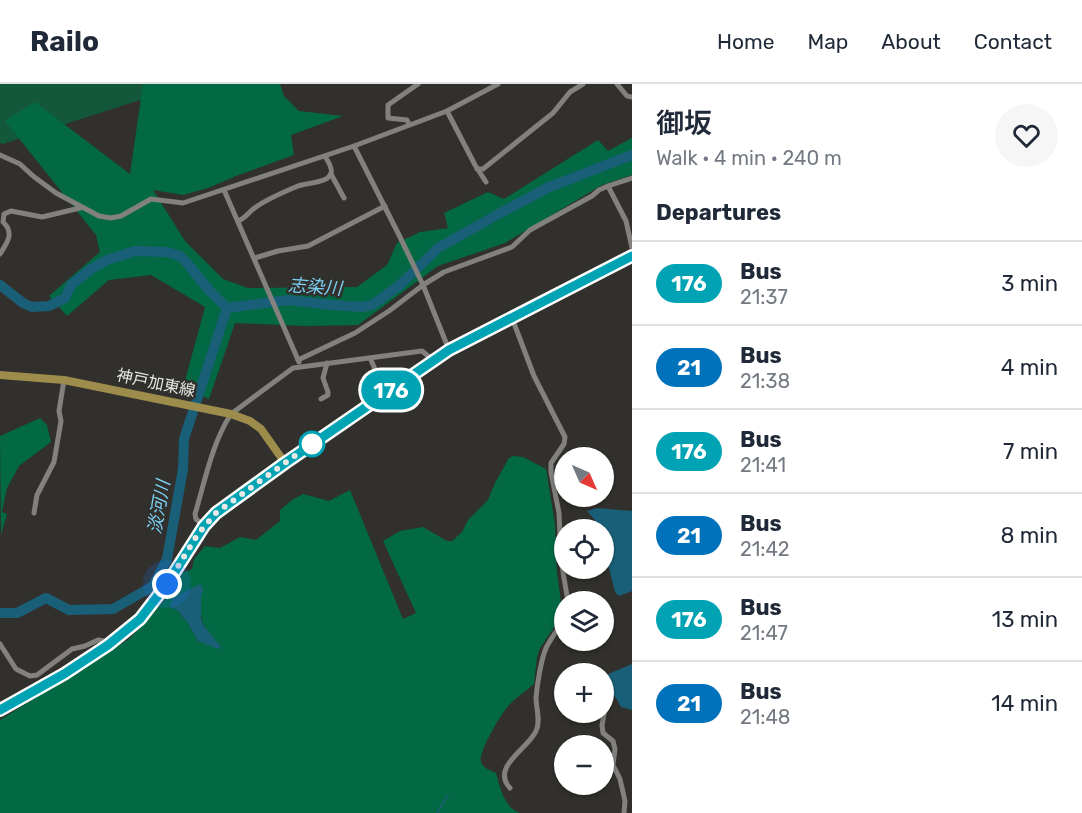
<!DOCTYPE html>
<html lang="en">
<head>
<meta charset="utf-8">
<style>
  body { margin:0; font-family:Rubik,"Noto Sans JP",sans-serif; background:#f6f6f7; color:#1f2937; height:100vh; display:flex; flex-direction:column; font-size:22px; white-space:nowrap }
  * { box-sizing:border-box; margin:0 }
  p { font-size:20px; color:#747a83 }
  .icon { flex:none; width:33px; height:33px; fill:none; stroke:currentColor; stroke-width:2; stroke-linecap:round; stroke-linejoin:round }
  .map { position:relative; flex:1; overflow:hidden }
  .drawer { display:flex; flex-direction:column; background:#fff; width:450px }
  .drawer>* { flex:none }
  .badge { padding:0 12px; border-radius:20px; font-size:21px; line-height:39px }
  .needle { width:39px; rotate:135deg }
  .controls { position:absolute; left:554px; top:363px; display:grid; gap:12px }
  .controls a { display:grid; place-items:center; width:60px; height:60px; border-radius:50%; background:#fff; box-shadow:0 2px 4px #0004; font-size:30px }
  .you { position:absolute; width:30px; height:30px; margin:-15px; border:4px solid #fff; border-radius:50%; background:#1a73e8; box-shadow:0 0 0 9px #1a73e833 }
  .map>.badge { position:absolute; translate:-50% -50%; box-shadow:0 0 0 3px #fff }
  h2 { padding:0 24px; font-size:22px; line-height:54px }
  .round { display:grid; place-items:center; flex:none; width:63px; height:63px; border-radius:32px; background:#f6f6f7 }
  .headline { display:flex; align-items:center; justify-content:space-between; height:102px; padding:0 24px }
  h1 { font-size:28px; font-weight:600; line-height:45px }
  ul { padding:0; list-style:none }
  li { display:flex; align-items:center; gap:18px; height:84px; padding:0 24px; border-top:2px solid #e0e1e3 }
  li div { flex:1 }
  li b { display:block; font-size:22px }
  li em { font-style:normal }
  li .badge { min-width:66px; font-weight:700; text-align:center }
  header { display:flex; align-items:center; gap:36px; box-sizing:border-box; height:84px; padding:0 30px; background:#fff; border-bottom:2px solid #e0e1e3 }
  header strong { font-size:28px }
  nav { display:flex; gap:33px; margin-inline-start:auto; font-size:21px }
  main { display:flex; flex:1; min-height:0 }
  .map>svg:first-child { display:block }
  .green { fill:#13583b }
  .forest { fill:#026944; fill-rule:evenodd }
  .water { fill:#1a5f78 }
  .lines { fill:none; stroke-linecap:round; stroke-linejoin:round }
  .stream { stroke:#1a5f78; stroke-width:1.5 }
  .river { stroke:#1a5f78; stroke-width:10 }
  .minor { stroke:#83817e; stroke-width:5 }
  .primary { stroke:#9d8c4b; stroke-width:8 }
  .line-casing { stroke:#fff; stroke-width:14 }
  .line { stroke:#00a3b4; stroke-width:9 }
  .walk { stroke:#e8e8e6; stroke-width:6; stroke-dasharray:0 10.8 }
  .stop-dot { fill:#fff; stroke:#00a3b4; stroke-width:3 }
  .labels { text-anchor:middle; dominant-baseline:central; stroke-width:5; stroke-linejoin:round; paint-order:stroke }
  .street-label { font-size:16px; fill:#e8e8e6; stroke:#31302d }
  .water-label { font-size:18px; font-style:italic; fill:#7cd0f3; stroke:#31302d }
</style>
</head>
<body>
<header>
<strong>Railo</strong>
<nav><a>Home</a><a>Map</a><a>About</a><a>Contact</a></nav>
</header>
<main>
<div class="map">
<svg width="632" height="729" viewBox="0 0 632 729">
  <rect width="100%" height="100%" fill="#31302d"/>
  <polygon class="green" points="0,0 190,0 3,60 0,59"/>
  <g class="forest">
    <polygon points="143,0 280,0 284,12 299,27 343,32 291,51 294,71 236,92 208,104 183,111 153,106 185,157 223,195 248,204 357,203 387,181 397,159 420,148 448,144 444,129 488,108 504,115 598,56 608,67 632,54 632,91 602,101 505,159 438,182 358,241 306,242 235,239 209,315 183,304 205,223 151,191 109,196 67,232 49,212 100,168 96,151 5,37 35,18 130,90"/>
    <polygon points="40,334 47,341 51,358 19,382 7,404 2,428 7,430 1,451 0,352"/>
    <path d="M513,372L523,373L546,385L555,440L557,488L562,526L553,545L540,564L537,573L534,600C525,608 512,616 505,626C499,634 478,669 481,678C483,684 491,687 496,689C500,703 504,724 520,729H0V636L129,555L150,533L174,505L182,489L192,485L194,475L205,462L220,464L240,453L256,456L280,437V426L292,416L303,410L329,417L350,406L403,535L416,529L383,457L400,447L423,443L447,457H452L462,448L468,436L488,416L495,399L509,374ZM201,512C200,542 202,540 221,563L198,557L188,539L177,526Z"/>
  </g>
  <g class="water">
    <polygon points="596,424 632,427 632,507 619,512 615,508 609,484 603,472 603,446 597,445 595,436 587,427"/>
    <polygon points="200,500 202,503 203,508 201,512 201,535 204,542 221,563 218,565 198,557 188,539 177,526 170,523 173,514"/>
    <polygon points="632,580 632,626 621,623 616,614 603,600 603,594 606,591"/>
  </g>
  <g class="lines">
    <polyline class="stream" points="437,729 448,711"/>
    <g class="river">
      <polyline points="0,201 23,219 32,223 49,222 65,214 71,201 91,185 107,176 135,167 166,168 180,172 187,179 208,205 227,224"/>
      <polyline points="227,224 288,216 332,221 362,223 372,221 400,201 438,164 495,132 547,104 632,71"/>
      <polyline points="0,529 17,529 46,514 69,526 113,525 153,502 167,475 183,385 184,355 227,224"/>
    </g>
    <g class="minor">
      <polyline points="617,0 627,12 632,13"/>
      <polyline points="447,27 475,81 486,98"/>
      <polyline points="409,40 407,36 388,34 388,21 418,0"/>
      <polyline points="354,62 400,153 423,201 449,266"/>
      <polyline points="0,71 20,80 33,92 56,109 99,132 111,134 121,132 151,115 183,119 354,62 447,27 498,0"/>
      <polyline points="477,85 483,85 553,29 570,8 583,0"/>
      <polyline points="331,90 344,114"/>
      <polyline points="608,102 626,137 632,164"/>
      <polyline points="224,106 299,278"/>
      <path d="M238,137C246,134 249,127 256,123C269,114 284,108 298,102C306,99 329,99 331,89C333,84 327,76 325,72"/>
      <path d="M0,170C7,159 15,149 3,138L4,130L11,127L42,133L80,124"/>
      <polyline points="255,174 278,167 308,162 385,122"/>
      <polyline points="512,234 534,292 565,353 564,360 551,379 551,388 559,429 561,476 568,518"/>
      <polyline points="370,274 386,309"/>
      <polyline points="298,276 355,249 389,227 423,201 444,188 512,163 530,146 592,112 599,106 608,102 632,94"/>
      <polyline points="321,315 328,311 328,308 323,294 327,279"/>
      <polyline points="34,429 37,411 54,378 61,337 59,327 64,296"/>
      <path d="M204,442L196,435L195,430C205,397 212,359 231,330L293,284L422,267L433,276"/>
      <polyline points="0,560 16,585 30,592 37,591 72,565 85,562 98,556 104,557 108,561"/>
      <polyline points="605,625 602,641 603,649 613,657 615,665 613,681 620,695 625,717 624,729"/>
      <path d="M510,704C490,683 529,664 536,647C541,637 536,624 536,614C537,601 541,576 546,564C551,554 558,545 564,536"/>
    </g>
    <g class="primary">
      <polyline points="0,291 64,296 231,330 250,337 261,345 285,379"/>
      <polyline points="0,626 64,590 108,561 140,535 167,500 204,442 216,429 285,379 449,266 632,172"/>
    </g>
  </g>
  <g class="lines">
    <g class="line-casing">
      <polyline id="line" points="0,626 64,590 108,561 140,535 167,500 204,442 216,429 285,379 449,266 632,172"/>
    </g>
    <use href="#line" class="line"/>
    <polyline class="walk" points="167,500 198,450 216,429 314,358 312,360"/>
  </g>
  <circle class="stop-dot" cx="312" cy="360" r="12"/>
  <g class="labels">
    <g class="street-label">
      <text transform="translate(156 299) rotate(12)">神戸加東線</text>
    </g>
    <g class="water-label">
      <text transform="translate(315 203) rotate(4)">志染川</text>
      <text transform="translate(159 423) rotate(-80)">淡河川</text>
    </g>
  </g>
</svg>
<div class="controls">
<a><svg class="needle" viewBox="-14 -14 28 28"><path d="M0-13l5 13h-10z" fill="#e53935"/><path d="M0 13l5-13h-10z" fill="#747a83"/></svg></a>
<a><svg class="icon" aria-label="locate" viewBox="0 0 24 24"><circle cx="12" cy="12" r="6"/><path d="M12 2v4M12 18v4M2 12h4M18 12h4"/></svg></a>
<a><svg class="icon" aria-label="layers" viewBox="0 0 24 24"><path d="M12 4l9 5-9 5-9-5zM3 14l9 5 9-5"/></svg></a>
<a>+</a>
<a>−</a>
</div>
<div class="you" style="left:167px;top:500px"></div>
<b class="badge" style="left:391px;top:306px;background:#00a3b4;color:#fff">176</b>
</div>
<section class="drawer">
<div class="headline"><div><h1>御坂</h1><p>Walk · 4 min · 240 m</p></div><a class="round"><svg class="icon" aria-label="heart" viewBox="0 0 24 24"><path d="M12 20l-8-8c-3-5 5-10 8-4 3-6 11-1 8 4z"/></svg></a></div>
<h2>Departures</h2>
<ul>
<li><span class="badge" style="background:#00a3b4;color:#fff">176</span><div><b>Bus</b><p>21:37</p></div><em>3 min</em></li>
<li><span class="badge" style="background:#0072bc;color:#fff">21</span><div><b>Bus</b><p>21:38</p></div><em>4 min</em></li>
<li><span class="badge" style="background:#00a3b4;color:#fff">176</span><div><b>Bus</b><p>21:41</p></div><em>7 min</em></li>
<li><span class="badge" style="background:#0072bc;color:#fff">21</span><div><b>Bus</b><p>21:42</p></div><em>8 min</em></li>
<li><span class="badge" style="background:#00a3b4;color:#fff">176</span><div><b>Bus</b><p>21:47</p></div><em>13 min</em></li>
<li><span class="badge" style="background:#0072bc;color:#fff">21</span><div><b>Bus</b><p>21:48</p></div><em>14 min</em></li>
</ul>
</section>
</main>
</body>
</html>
